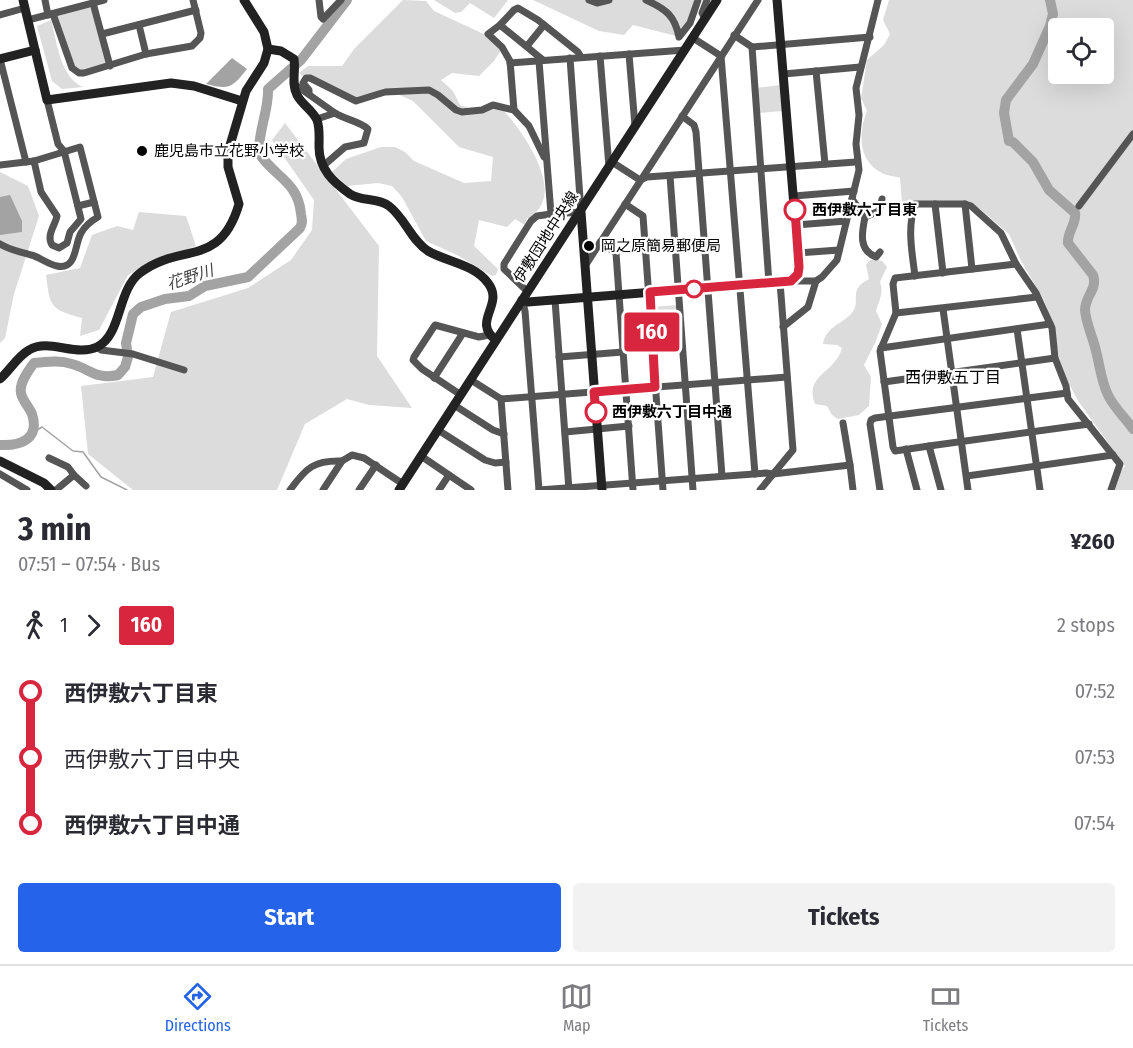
<!DOCTYPE html>
<html lang="en">
<head>
<meta charset="utf-8">
<style>
  body { margin:0; font-family:"Fira Sans Condensed","Noto Sans JP",sans-serif; background:#f2f2f3; color:#2b2b33; height:100vh; display:flex; flex-direction:column; font-size:22px; white-space:nowrap }
  * { box-sizing:border-box; margin:0 }
  p { font-size:20px; color:#7c7c81 }
  .icon { flex:none; width:33px; height:33px; fill:none; stroke:currentColor; stroke-width:2; stroke-linecap:round; stroke-linejoin:round }
  .map { position:relative; height:490px; overflow:hidden }
  .details { display:flex; flex-direction:column; background:#fff; flex:1 }
  .details>* { flex:none }
  .badge { padding:0 12px; border-radius:4px; font-size:21px; line-height:39px }
  .tools { position:absolute; left:1048px; top:18px; display:grid; gap:12px }
  .tools a { display:grid; place-items:center; width:66px; height:66px; border-radius:6px; background:#fff; box-shadow:0 6px 24px #0002; font-size:30px }
  .map>.badge { position:absolute; translate:-50% -50%; box-shadow:0 0 0 3px #fff }
  .legs { display:flex; align-items:center; gap:9px; height:66px; padding:0 18px; font-size:20px }
  .legs p { margin-inline-start:auto }
  .headline { display:flex; align-items:center; justify-content:space-between; height:102px; padding:0 18px }
  h1 { font-size:33px; font-weight:700; line-height:45px }
  .button { display:flex; gap:12px; margin-top:auto; padding:12px 18px }
  .button a { flex:1; height:69px; border-radius:6px; background:#2563eb; color:#fff; font-size:24px; font-weight:700; line-height:69px; text-align:center }
  .button a+a { background:#f2f2f3; color:#2b2b33 }
  ul { padding:0 18px; list-style:none }
  li { display:flex; align-items:center; gap:21px; height:66px; font-size:22px }
  li i { display:grid; place-items:center; width:9px; height:100%; margin:0 8px; background:currentColor }
  li i::after { content:''; width:15px; height:15px; margin:-8px; border:4px solid; border-radius:50%; background:#fff }
  li p { margin-inline-start:auto }
  li:first-child i { background:linear-gradient(#0000 50%,currentColor 0) }
  li:last-child i { background:linear-gradient(currentColor 50%,#0000 0) }
  .dock { display:flex; justify-content:space-around; align-items:center; height:84px; border-top:2px solid #e1e1e2; background:#fff; font-size:16px; color:#7c7c81 }
  .dock a { display:grid; justify-items:center; gap:3px }
  .dock .active { color:#2563eb }
  .map>svg:first-child { display:block }
  .green { fill:#dcdcdc; fill-rule:evenodd }
  .water { fill:#a3a3a3 }
  .lines { fill:none; stroke-linecap:round; stroke-linejoin:round }
  .stream { stroke:#a3a3a3; stroke-width:1.5 }
  .river { stroke:#a3a3a3; stroke-width:10 }
  .street { stroke:#555; stroke-width:7 }
  .secondary { stroke:#222; stroke-width:9 }
  .line-1-casing { stroke:#fff; stroke-width:14 }
  .line-1 { stroke:#d7263d; stroke-width:9 }
  .poi-dot { fill:#000; stroke:#fff; stroke-width:2 }
  .stop-1-dot { fill:#fff; stroke:#d7263d; stroke-width:3 }
  .labels { text-anchor:middle; dominant-baseline:central; stroke-width:4.5; stroke-linejoin:round; paint-order:stroke }
  .poi-label { font-size:15px; fill:#000; stroke:#fff; text-anchor:start }
  .stop-label { font-size:15px; font-weight:bold; fill:#000; stroke:#fff; text-anchor:start }
  .street-label { font-size:15px; fill:#000; stroke:#fff }
  .water-label { font-size:16px; font-style:italic; fill:#444; stroke:#fff }
  .neighbourhood-label { font-size:16px; fill:#000; stroke:#fff }
</style>
</head>
<body>
<div class="map">
<svg width="1133" height="490" viewBox="0 0 1133 490">
  <rect width="100%" height="100%" fill="#fff"/>
  <g class="green">
    <path d="M403,0L426,1L434,11L488,36L501,50L494,61L479,76L452,73L441,80L453,91L460,105L475,110L499,106C518,124 555,177 542,203C540,209 534,214 530,218H527L525,225L515,219L507,227L479,220L474,246L498,269L496,275L492,276L457,255L426,241L402,197L392,186L378,183L347,186L332,172L346,159L381,147H395L405,152L414,161L464,183L491,181L493,157L459,147L413,101L384,88C375,92 366,98 357,98C339,97 325,75 304,77L299,73L308,66H342L354,49Z"/>
    <polygon points="434,0 508,0 494,18 470,3 461,12 455,13"/>
    <polygon points="533,0 695,0 691,16 676,36 633,25 624,35 599,31"/>
    <path d="M889,0H1133V490H1114L1116,478L1125,466L1078,401L1067,380L1060,361L1051,319L1044,300L1021,261L1009,234L980,209L969,202L902,203L900,178C895,176 887,176 882,173C858,161 858,133 867,111L861,98L867,60L884,45L890,34L883,20ZM1059,28H1104V74H1059Z"/>
    <polygon points="89,7 93,9 106,62 104,66 79,71 74,67 56,17 58,15"/>
    <path d="M51,20C57,42 60,77 83,87L62,89L52,81L37,26Z"/>
    <polygon points="781,85 783,111 759,113 756,88"/>
    <polygon points="285,123 379,246 377,356 412,408 369,405 347,399 305,424 277,490 133,490 88,454 81,386 153,377 171,312 248,288 291,260 312,230 314,200 272,140"/>
    <polygon points="0,172 28,186 39,216 14,294 5,338 0,343"/>
    <path d="M139,212L186,216L196,246L152,262L128,275L99,330L80,336L82,318C50,309 50,307 46,275L80,268L92,235L117,226L133,230Z"/>
    <path d="M874,259L882,261L887,267L880,282C884,294 879,300 876,311L882,324L876,341L864,365L871,377L869,406L859,415L838,419L832,415L827,406L815,404C804,374 834,375 842,348L837,345L823,344C826,327 840,325 851,314C863,301 846,291 869,279L866,265L870,260Z"/>
    <polygon points="677,305 679,330 654,332 652,307"/>
  </g>
  <g class="water">
    <path d="M232,58L247,69C232,88 229,90 206,84Z"/>
    <polygon points="10,195 22,221 22,232 0,235 0,197"/>
  </g>
  <g class="lines">
    <polyline class="stream" points="32,433 42,427 73,451 83,452 101,477 127,490"/>
    <g class="river">
      <path d="M1050,0L1053,14L1050,26L1033,64L1006,100L1004,113L1009,141L1013,142L1033,162L1049,190L1075,213C1077,223 1067,232 1068,243L1093,275C1098,289 1085,296 1085,310C1086,324 1093,337 1096,351C1100,366 1101,381 1108,395C1114,408 1125,417 1133,429"/>
      <path d="M0,445C21,446 40,439 32,414C29,407 22,400 21,393C19,383 28,371 34,363C47,362 59,360 72,364C90,369 96,380 118,375L125,367L128,357L126,343L133,314L141,307L165,299L189,296L205,286L248,277L300,228C303,223 302,220 301,214C298,181 274,177 259,153C258,131 269,110 268,89L301,60L347,0"/>
    </g>
    <g class="street">
      <polyline points="45,0 48,15"/>
      <polyline points="319,0 321,17 323,19 341,0"/>
      <polyline points="589,0 597,3 609,0"/>
      <path d="M646,0C666,9 675,16 679,37L690,23L698,0"/>
      <polyline points="93,3 110,66"/>
      <polyline points="53,14 72,68 79,73 84,73 146,54 192,46 200,38 201,33 193,0"/>
      <polyline points="0,15 25,8"/>
      <polyline points="705,19 702,13 707,0"/>
      <polyline points="28,20 104,0"/>
      <polyline points="139,25 146,54"/>
      <polyline points="500,25 488,34 502,47 510,61 514,110 529,126 544,157"/>
      <polyline points="102,34 196,10"/>
      <polyline points="734,35 752,47 870,37"/>
      <polyline points="693,38 721,56 755,474"/>
      <polyline points="527,46 544,25"/>
      <polyline points="752,47 769,283"/>
      <polyline points="629,54 635,126"/>
      <polyline points="600,56 609,167"/>
      <polyline points="0,59 26,162"/>
      <polyline points="543,60 500,25 514,10 518,8 538,20 578,52 581,57"/>
      <polyline points="539,61 551,214 581,212 570,58"/>
      <polyline points="510,63 685,50"/>
      <polyline points="816,71 825,164"/>
      <polyline points="784,74 860,67"/>
      <polyline points="294,84 335,113"/>
      <polyline points="309,94 309,90 303,83 306,78 310,78 356,101 385,92 429,90 438,95 456,110 462,112 482,110 493,105 514,110"/>
      <polyline points="682,116 694,125 696,132 722,476"/>
      <path d="M317,119L335,113C346,120 359,121 368,129L364,143L345,147L323,166"/>
      <path d="M34,161L41,192L57,216C55,226 46,235 52,245L59,248L67,243L70,232L81,219L64,151L58,144L47,100"/>
      <polyline points="612,162 640,180"/>
      <path d="M0,165L34,161L80,147L98,217C91,221 85,226 81,233C74,246 77,270 57,266C47,264 40,257 31,255C19,251 12,251 0,244"/>
      <polyline points="670,176 693,490"/>
      <polyline points="640,180 647,177 856,162"/>
      <polyline points="794,196 854,191"/>
      <path d="M852,199L865,217C862,232 858,250 876,257L880,252"/>
      <polyline points="625,204 643,216 663,490"/>
      <polyline points="935,204 943,273"/>
      <polyline points="965,204 972,269"/>
      <polyline points="78,206 94,202"/>
      <polyline points="1079,206 1133,134"/>
      <polyline points="865,217 879,211 882,199"/>
      <polyline points="796,225 846,221"/>
      <polyline points="600,242 616,253 633,490"/>
      <polyline points="798,253 839,250"/>
      <polyline points="585,266 758,0"/>
      <path d="M915,276C912,252 907,228 915,204H965L971,206L1001,233L1016,264L1036,293L1052,328L1055,358L1066,386L1068,399L1120,464L1111,490"/>
      <polyline points="791,281 816,281 822,277 837,260 859,170 856,144 859,115 856,88 878,0"/>
      <polyline points="528,292 504,269 504,264 531,221 537,216 551,214"/>
      <polyline points="522,300 525,311 539,490"/>
      <polyline points="555,300 569,490"/>
      <polyline points="943,309 968,490"/>
      <polyline points="896,313 1037,297"/>
      <polyline points="783,327 808,307 816,281"/>
      <polyline points="1017,329 1040,490"/>
      <polyline points="97,347 101,350 133,354 184,370"/>
      <polyline points="881,348 1050,324"/>
      <polyline points="559,357 623,352"/>
      <polyline points="434,378 463,333"/>
      <polyline points="471,380 501,399 787,377"/>
      <polyline points="884,382 1055,358"/>
      <polyline points="461,395 422,369 413,360 414,357 435,325 479,337 489,335"/>
      <polyline points="501,399 508,490"/>
      <polyline points="454,405 493,430 504,434"/>
      <polyline points="843,423 850,465"/>
      <polyline points="438,430 485,460 495,463 506,462"/>
      <polyline points="565,432 629,426"/>
      <polyline points="929,446 1089,424"/>
      <polyline points="906,449 917,490"/>
      <polyline points="421,456 471,490"/>
      <polyline points="49,458 68,467 74,475 56,490"/>
      <polyline points="0,474 27,490"/>
      <polyline points="74,475 86,486"/>
      <polyline points="967,476 1113,455"/>
      <path d="M290,490C306,468 314,460 342,461"/>
      <polyline points="323,490 342,461 352,455 364,458 403,484"/>
      <polyline points="359,490 376,465"/>
      <polyline points="439,490 449,475"/>
      <polyline points="539,490 766,473 773,474 850,465 853,490"/>
      <polyline points="760,490 793,450 780,282"/>
      <polyline points="880,490 870,424 871,420 875,418 1067,393"/>
      <polyline points="941,490 929,446 895,451 893,447 880,351 896,313 893,284 895,278 1016,264"/>
    </g>
    <g class="secondary">
      <polyline points="23,0 47,100 171,83 194,86 242,101"/>
      <path d="M268,49L281,51L294,59C296,71 291,84 297,95C302,105 312,109 317,120C320,128 319,137 319,147C319,169 333,182 350,194C362,202 377,197 389,206C405,218 411,240 428,251C447,262 474,264 488,283C505,305 471,321 496,340"/>
      <polyline points="0,59 35,50"/>
      <polyline points="581,212 602,490"/>
      <polyline points="522,300 528,302 791,281 798,274 799,267 777,0"/>
      <path d="M0,379C10,370 18,356 29,350C49,338 76,357 97,347C122,335 117,290 140,273C180,242 220,269 239,204L228,167V152L246,91L264,63L268,49L264,32L244,0"/>
      <polyline points="0,461 44,483 51,490"/>
      <polyline points="399,490 717,0"/>
    </g>
  </g>
  <g class="lines">
    <g class="line-1-casing">
      <polyline id="line-1" points="596,412 594,392 655,387 650,292 791,281 798,274 799,267 795,210"/>
    </g>
    <use href="#line-1" class="line-1"/>
  </g>
  <g class="poi-dot">
    <circle cx="142" cy="151" r="6"/>
    <circle cx="589" cy="246" r="6"/>
  </g>
  <g class="stop-1-dot">
    <circle cx="795" cy="210" r="10"/>
    <circle cx="694" cy="289" r="8"/>
    <circle cx="596" cy="412" r="10"/>
  </g>
  <g class="labels">
    <g class="poi-label">
      <text x="154" y="151">鹿児島市立花野小学校</text>
      <text x="601" y="246">岡之原簡易郵便局</text>
    </g>
    <g class="stop-label">
      <text x="812" y="210">西伊敷六丁目東</text>
      <text x="612" y="412">西伊敷六丁目中通</text>
    </g>
    <g class="street-label">
      <text transform="translate(546 237) rotate(-57)">伊敷団地中央線</text>
    </g>
    <g class="water-label">
      <text transform="translate(190 277) rotate(-18)">花野川</text>
    </g>
    <g class="neighbourhood-label">
      <text x="953" y="377">西伊敷五丁目</text>
    </g>
  </g>
</svg>
<div class="tools">
<a><svg class="icon" aria-label="locate" viewBox="0 0 24 24"><circle cx="12" cy="12" r="6"/><path d="M12 2v4M12 18v4M2 12h4M18 12h4"/></svg></a>
</div>
<b class="badge" style="left:652px;top:332px;background:#d7263d;color:#fff">160</b>
</div>
<section class="details">
<div class="headline"><div><h1>3 min</h1><p>07:51 – 07:54 · Bus</p></div><b>¥260</b></div>
<div class="legs"><svg class="icon" aria-label="walk" viewBox="0 0 24 24"><circle cx="13" cy="4" r="2"/><path d="M13 8l-2 6 4 7M11 14l-3 7M7 12l3-4h3l4 4"/></svg>1<svg class="icon" aria-label="forward" viewBox="0 0 24 24"><path d="M9 5l7 7-7 7"/></svg><b class="badge" style="background:#d7263d;color:#fff">160</b><p>2 stops</p></div>
<ul>
<li><i style="color:#d7263d"></i><b>西伊敷六丁目東</b><p>07:52</p></li>
<li><i style="color:#d7263d"></i><span>西伊敷六丁目中央</span><p>07:53</p></li>
<li><i style="color:#d7263d"></i><b>西伊敷六丁目中通</b><p>07:54</p></li>
</ul>
<div class="button"><a>Start</a><a>Tickets</a></div>
</section>
<nav class="dock">
<a class="active"><svg class="icon" aria-label="directions" viewBox="0 0 24 24"><path d="M12 3l9 9-9 9-9-9zM9 14v-3h6M13 9l2 2-2 2"/></svg>Directions</a>
<a><svg class="icon" aria-label="map" viewBox="0 0 24 24"><path d="M3 6l6-2 6 2 6-2v14l-6 2-6-2-6 2zM9 4v14M15 6v14"/></svg>Map</a>
<a><svg class="icon" aria-label="tickets" viewBox="0 0 24 24"><path d="M3 7h18v10H3zM15 7v10"/></svg>Tickets</a>
</nav>
</body>
</html>
